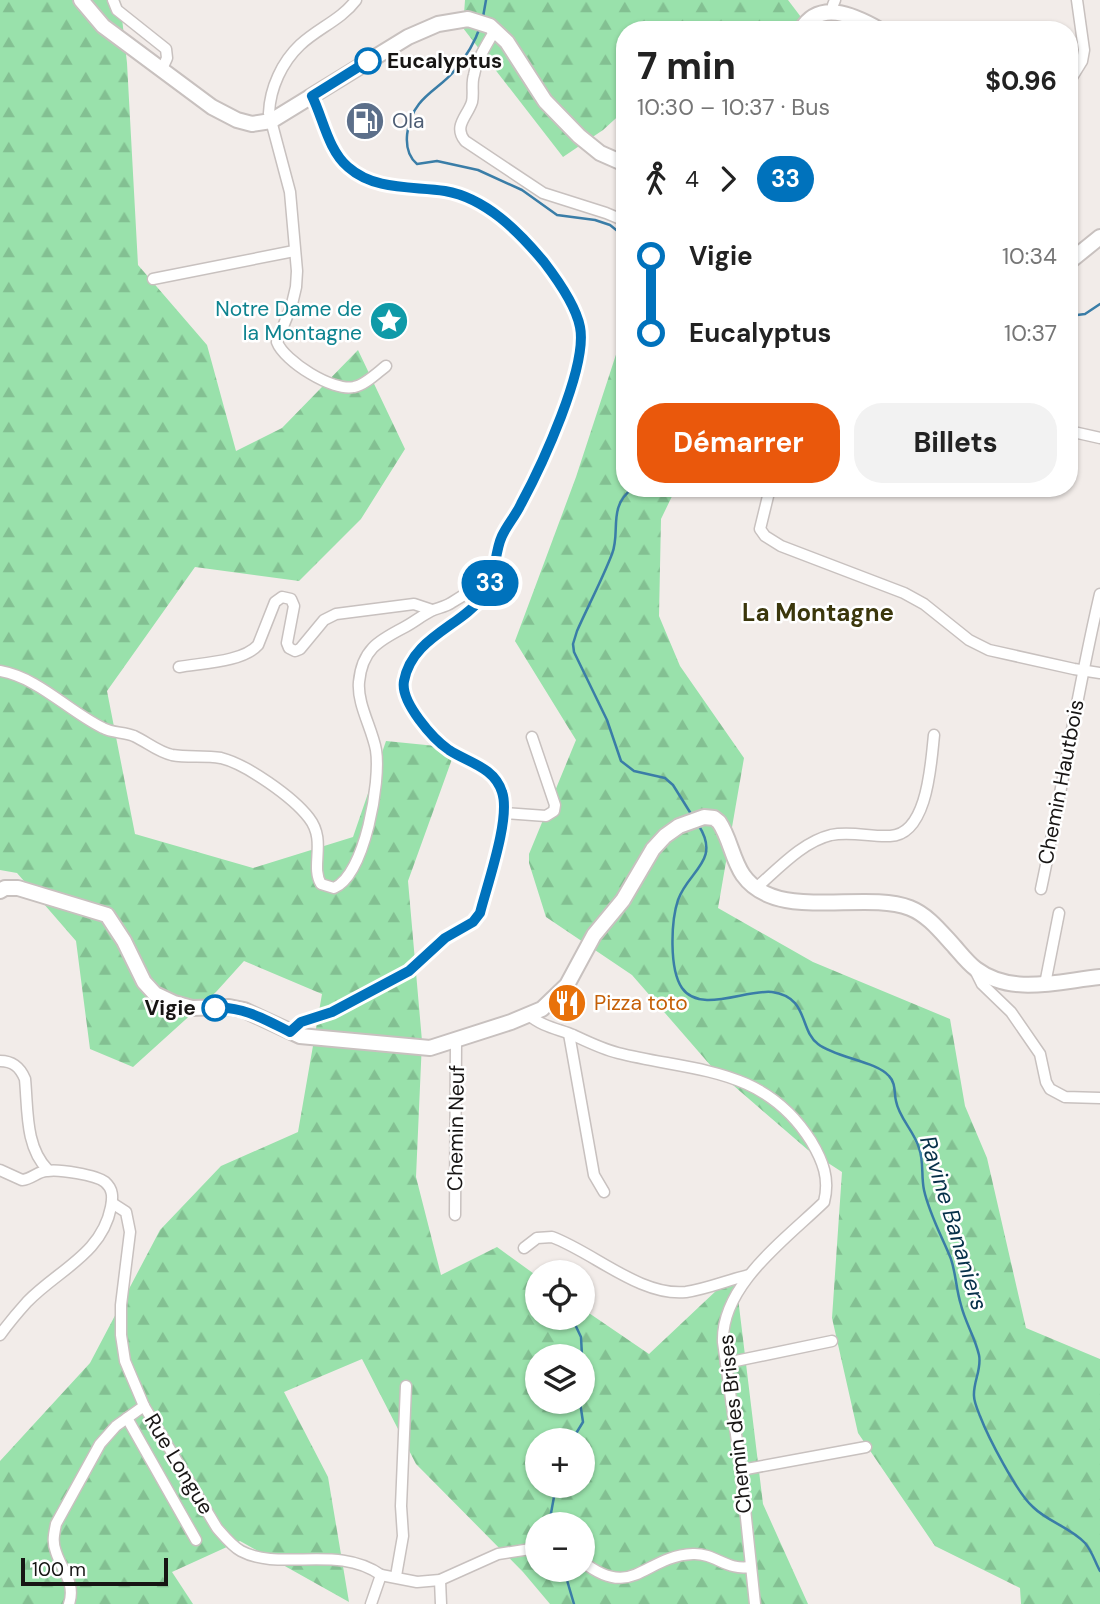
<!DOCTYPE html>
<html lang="fr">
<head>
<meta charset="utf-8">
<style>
  body { margin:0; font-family:"DM Sans",sans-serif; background:#f2f2f2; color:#222; height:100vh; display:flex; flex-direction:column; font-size:26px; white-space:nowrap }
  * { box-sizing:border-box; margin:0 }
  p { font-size:23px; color:#767676 }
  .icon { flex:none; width:38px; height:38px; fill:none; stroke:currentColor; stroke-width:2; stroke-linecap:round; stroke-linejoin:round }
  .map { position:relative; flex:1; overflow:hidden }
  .side { position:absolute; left:616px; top:21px; width:462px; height:476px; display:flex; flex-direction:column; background:#fff; border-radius:28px; box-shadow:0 2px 5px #0004 }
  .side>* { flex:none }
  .badge { padding:0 14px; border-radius:23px; font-size:24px; line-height:46px }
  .tools { position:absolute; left:525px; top:1260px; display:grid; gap:14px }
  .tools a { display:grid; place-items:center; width:70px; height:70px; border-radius:50%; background:#fff; box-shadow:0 2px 5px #0004; font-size:35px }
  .scale { position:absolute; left:21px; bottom:18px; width:147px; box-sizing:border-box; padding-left:7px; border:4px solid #171514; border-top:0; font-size:19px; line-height:24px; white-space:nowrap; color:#171514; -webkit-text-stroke:5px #fff; paint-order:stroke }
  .map>.badge { position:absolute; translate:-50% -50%; box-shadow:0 0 0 4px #fff }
  .legs { display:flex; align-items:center; gap:10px; height:77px; padding:0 21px; font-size:23px }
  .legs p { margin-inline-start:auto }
  .overview { display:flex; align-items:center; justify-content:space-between; height:119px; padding:0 21px }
  h1 { font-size:38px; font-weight:700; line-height:52px }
  .cta { display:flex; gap:14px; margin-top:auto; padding:14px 21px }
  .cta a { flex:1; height:80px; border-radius:28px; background:#ea580c; color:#fff; font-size:28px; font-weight:700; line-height:80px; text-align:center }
  .cta a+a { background:#f2f2f2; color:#222 }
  ul { padding:0 21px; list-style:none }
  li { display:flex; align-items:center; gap:24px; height:77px; font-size:26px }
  li i { display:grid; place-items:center; width:10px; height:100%; margin:0 9px; background:currentColor }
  li i::after { content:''; width:18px; height:18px; margin:-9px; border:5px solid; border-radius:50%; background:#fff }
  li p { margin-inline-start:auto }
  li:first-child i { background:linear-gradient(#0000 50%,currentColor 0) }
  li:last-child i { background:linear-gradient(currentColor 50%,#0000 0) }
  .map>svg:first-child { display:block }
  .forest { fill:url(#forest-firs); fill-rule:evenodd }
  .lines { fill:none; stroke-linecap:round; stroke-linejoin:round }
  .stream { stroke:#3a7da7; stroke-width:2.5 }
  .street-casing { stroke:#c8c1bf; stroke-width:13 }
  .secondary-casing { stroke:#c8c1bf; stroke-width:18 }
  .street { stroke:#fff; stroke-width:10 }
  .secondary { stroke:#fff; stroke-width:14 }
  .line-1-casing { stroke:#fff; stroke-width:16 }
  .line-1 { stroke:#0072bc; stroke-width:10 }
  .stop-1-dot { fill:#fff; stroke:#0072bc; stroke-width:3.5 }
  .labels { text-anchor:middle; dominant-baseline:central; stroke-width:5; stroke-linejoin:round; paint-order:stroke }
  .stop-label { font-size:21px; font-weight:bold; fill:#171514; stroke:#fff; text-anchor:start }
  .service-label { font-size:21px; fill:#4e5e75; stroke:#fff; text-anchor:start }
  .culture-label { font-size:21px; fill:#0d838f; stroke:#fff; text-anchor:end }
  .street-label { font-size:21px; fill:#171514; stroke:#fff }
  .food-label { font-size:21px; fill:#c56008; stroke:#fff; text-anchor:start }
  .water-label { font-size:23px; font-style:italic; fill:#063049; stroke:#fff }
  .quarter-label { font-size:24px; font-weight:bold; fill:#3b370c; stroke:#fff }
</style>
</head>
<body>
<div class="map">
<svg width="1100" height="1604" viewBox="0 0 1100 1604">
  <defs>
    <pattern id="forest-firs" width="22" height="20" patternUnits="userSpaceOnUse" patternTransform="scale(1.75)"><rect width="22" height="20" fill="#99e1ab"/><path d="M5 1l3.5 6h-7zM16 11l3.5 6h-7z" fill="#83c092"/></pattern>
  </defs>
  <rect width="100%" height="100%" fill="#f2ece9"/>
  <g class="forest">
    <path d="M0,0H120L127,63L138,265L207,345L236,451L282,428L358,350L405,449L361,519L299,581L195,567L107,691L135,834L253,868L353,837L386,741L456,748L408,881L422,1041L416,1177L441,1275L497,1247L537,1276V1318H583V1309L649,1354L735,1273L763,1504L808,1604H550L523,1572L416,1464L362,1359L284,1392L328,1477L349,1602L240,1541L172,1572L193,1604H0V1461L90,1363L160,1230L221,1166L298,1132L322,994L244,961L216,992L133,1067L90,1049L76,941L17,873L0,870ZM537,1356H583V1402H537ZM537,1440H583V1486H537ZM537,1524H583V1570H537Z"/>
    <polygon points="465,0 788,0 807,25 803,30 625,30 625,110 603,130 563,157 463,28"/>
    <polygon points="625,327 625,488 676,488 661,519 659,616 680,666 744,758 718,908 813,962 950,1019 965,1106 987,1158 1026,1328 1100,1359 1100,1604 1021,1604 1020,1588 935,1546 858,1433 832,1318 842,1172 808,1150 711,1066 632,975 546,917 529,863 529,854 576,740 515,641 576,477"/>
  </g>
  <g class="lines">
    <g class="stream">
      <polyline points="483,17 486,0"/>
      <path d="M480,27C475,42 465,58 455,70C445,83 429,91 419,104C407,119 400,150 417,164L437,161L478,170L522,190L557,215L595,220L610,225L625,237"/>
      <polyline points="1069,316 1085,314 1100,304"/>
      <path d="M633,488C607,507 621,532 612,554C602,580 588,606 577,631L573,644L574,652L607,720L621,761L634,771L665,778L673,785L693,817"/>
      <path d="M699,826C721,861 688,871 678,900C671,921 669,969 682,988C700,1014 746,989 772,992C809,997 799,1030 818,1044C836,1058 876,1061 889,1076C896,1083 894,1093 896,1101C899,1118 914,1131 919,1148C924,1161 921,1176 924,1190C929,1213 942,1237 951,1259C956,1274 956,1289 961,1305C965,1322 975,1337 979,1355C982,1369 973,1382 974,1396C974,1402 978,1411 980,1416C988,1437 1017,1493 1033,1507C1048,1522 1070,1527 1085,1543C1092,1551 1095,1562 1100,1571"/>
      <polyline points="572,1318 581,1337 582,1356"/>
      <polyline points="572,1440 583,1422 580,1402"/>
      <polyline points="549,1524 556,1486"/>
      <polyline points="564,1570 574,1604"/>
    </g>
    <g class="street-casing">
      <g id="street">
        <polyline points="113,0 117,10 166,49 167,58 162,69"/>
        <path d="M356,0C341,20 318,28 300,45C282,62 270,88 269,113L290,192L297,271L296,287L292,304L277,342C284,361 333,392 354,387C365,385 377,373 386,366"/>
        <polyline points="833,5 835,0"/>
        <path d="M495,30C487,44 477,59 474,75C471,84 474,93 472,102C467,117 453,126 465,141L543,193L606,213L625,221"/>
        <polyline points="1069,82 1082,61 1084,50 1077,0"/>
        <polyline points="153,279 294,251"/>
        <polyline points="1069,431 1100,438"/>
        <polyline points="770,488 760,529 765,536 781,546 904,593 924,604 969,640 989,650 1074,669 1100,673"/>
        <path d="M179,667C201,663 243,662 258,645L275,602L282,597L291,599L294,606L287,643L289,648L295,651L300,649L324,620L336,614L414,604L432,610"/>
        <path d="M0,671C39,678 68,711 103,728C112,733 124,732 134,736C147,742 158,752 172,755C188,758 204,755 221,758C246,764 293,797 309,818C327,841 310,866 321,884L334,888C365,875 381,781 376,750C372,728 357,704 359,682C362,650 378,641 403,628C413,623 421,616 431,611C437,608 445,607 451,603C467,594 480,583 492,570"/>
        <polyline points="504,813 546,816 554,811 555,805 532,737"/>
        <path d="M756,888C778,869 802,842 831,835C851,831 870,837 890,836C928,835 931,762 934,735"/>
        <path d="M1041,889C1062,791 1077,692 1100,594"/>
        <polyline points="975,970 982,984 1011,1012 1040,1054 1046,1082 1050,1089 1065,1097 1100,1098"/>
        <polyline points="1045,984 1059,913"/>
        <path d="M529,1015C541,1026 558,1029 573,1035C588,1042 602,1049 618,1053C694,1072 764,1066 811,1141C823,1161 830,1179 824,1202C786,1239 721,1285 723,1342L741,1470L755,1604"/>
        <path d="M290,1032L301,1022L332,1012L409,971L445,938L473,922L480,913C487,886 511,818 502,792C494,767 469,763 449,750C433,739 400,702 404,681C412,638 459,627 483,597C497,581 493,555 501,536C506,525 516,515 521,504C541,467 587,368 580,327C576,306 560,283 547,266C522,234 487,198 445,191C413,186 375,191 348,167C328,150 323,118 312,96"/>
        <polyline points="569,1034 594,1175 604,1192"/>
        <path d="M0,1061C13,1061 20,1067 25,1079C28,1110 25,1147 48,1170"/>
        <path d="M0,1170L22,1180C32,1179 38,1171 47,1171C59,1169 96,1175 105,1182C113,1189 113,1197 111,1207C102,1254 58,1270 27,1302C18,1312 8,1324 0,1335"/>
        <path d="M112,1203L126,1212L130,1232L121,1305V1335L125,1361L144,1406L217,1528C224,1536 232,1546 241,1551C280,1572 338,1544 381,1575L371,1604"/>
        <polyline points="455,1215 456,1041"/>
        <path d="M524,1248L537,1238L552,1237C593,1252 641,1297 686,1292C707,1289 728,1280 749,1275"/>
        <polyline points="726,1363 832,1341"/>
        <polyline points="127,1418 196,1540"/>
        <polyline points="741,1470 866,1447"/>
        <path d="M583,1562C633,1601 644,1556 693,1554C715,1553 727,1571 750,1567"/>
        <polyline points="381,1575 417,1582 440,1580 498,1554 537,1548"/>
        <polyline points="396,1576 403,1536 401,1506 406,1386"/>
        <polyline points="440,1580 441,1604"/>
        <path d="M69,1604C76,1583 62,1571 56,1552C52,1542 54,1534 56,1524L100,1444L116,1426L144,1406"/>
      </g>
    </g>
    <g class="secondary-casing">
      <g id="secondary">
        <polyline points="81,0 103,26 212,107 237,120 252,124 271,121 408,37 438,24 468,19 490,26 507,42 545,101 579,136 600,153 625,164"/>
        <path d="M801,30C819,0 852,14 880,30"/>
        <polyline points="1069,262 1100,237"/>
        <path d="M0,891L5,888H18L107,915L124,941L144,982L155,994L174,1003L192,1008L229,1007L244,1010L300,1036L430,1048L511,1022L542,1009L567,985L594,935L623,900L653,849L665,836L679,826L704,817L714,818L719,822C730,838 732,859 743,875C777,923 862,890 910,908C928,915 941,932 954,946C961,954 968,963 976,969C1012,996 1059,981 1100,977"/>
      </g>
    </g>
    <use href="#street" class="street"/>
    <use href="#secondary" class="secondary"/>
  </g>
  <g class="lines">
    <g class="line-1-casing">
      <path id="line-1" d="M215,1008C243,1006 266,1020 290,1032L301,1022L332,1012L409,971L445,938L473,922L480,913C487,885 511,818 502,792C494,767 469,763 449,750C433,739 400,702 404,681C412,638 459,627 483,597C497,581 493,555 502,536C507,525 516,515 521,504C541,467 588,367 580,327C576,306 557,279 544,262C519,232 486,198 445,191C413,186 375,191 348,167C328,150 323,118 312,96L368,61"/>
    </g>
    <use href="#line-1" class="line-1"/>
  </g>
  <defs>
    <g id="fuel-disc" transform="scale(2.0125)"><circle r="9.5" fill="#5c6f8a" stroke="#fff"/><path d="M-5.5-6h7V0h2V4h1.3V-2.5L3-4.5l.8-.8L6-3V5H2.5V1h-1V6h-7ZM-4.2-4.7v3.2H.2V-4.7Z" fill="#fff"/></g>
    <g id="sight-disc" transform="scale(2.0125)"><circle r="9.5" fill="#0f9aa8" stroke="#fff"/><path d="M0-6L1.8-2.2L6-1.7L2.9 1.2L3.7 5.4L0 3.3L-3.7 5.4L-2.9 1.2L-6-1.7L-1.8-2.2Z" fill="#fff"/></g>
    <g id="restaurant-disc" transform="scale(2.0125)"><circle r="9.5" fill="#e8710a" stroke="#fff"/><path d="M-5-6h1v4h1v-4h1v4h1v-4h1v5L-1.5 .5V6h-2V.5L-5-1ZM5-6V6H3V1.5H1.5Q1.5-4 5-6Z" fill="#fff"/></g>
  </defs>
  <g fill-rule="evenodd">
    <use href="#fuel-disc" x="365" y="121"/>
    <use href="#sight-disc" x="389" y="321"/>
    <use href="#restaurant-disc" x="567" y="1003"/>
  </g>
  <g class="stop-1-dot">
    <circle cx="368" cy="61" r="12"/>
    <circle cx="215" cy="1008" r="12"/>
  </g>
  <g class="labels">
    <g class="stop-label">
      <text x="387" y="61">Eucalyptus</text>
      <text x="196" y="1008" text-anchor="end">Vigie</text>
    </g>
    <g class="service-label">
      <text x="392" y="121">Ola</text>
    </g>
    <g class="culture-label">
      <text x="362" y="309">Notre Dame de<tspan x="362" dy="24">la Montagne</tspan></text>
    </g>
    <g class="street-label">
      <text transform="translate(1061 782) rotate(-79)">Chemin Hautbois</text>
      <text transform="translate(456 1128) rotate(-89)">Chemin Neuf</text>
      <text transform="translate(735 1424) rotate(-96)">Chemin des Brises</text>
      <text transform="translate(179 1464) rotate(59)">Rue Longue</text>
    </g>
    <g class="food-label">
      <text x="594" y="1003">Pizza toto</text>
    </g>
    <g class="water-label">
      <text transform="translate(954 1223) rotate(73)">Ravine Bananiers</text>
    </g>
    <g class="quarter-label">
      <text x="818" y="612">La Montagne</text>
    </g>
  </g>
</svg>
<div class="tools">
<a><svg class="icon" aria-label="locate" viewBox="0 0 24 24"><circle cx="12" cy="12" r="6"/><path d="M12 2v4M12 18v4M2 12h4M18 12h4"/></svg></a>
<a><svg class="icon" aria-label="layers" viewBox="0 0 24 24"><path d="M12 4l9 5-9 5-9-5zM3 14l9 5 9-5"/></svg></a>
<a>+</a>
<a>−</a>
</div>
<div class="scale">100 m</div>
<b class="badge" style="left:490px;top:583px;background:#0072bc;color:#fff">33</b>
<section class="side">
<div class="overview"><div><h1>7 min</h1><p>10:30 – 10:37 · Bus</p></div><b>$0.96</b></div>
<div class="legs"><svg class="icon" aria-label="walk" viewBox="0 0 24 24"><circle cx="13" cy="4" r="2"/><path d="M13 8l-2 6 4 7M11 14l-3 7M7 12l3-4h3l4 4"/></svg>4<svg class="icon" aria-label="forward" viewBox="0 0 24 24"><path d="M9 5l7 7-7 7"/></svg><b class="badge" style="background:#0072bc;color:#fff">33</b></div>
<ul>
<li><i style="color:#0072bc"></i><b>Vigie</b><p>10:34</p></li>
<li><i style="color:#0072bc"></i><b>Eucalyptus</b><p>10:37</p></li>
</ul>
<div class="cta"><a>Démarrer</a><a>Billets</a></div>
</section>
</div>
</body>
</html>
